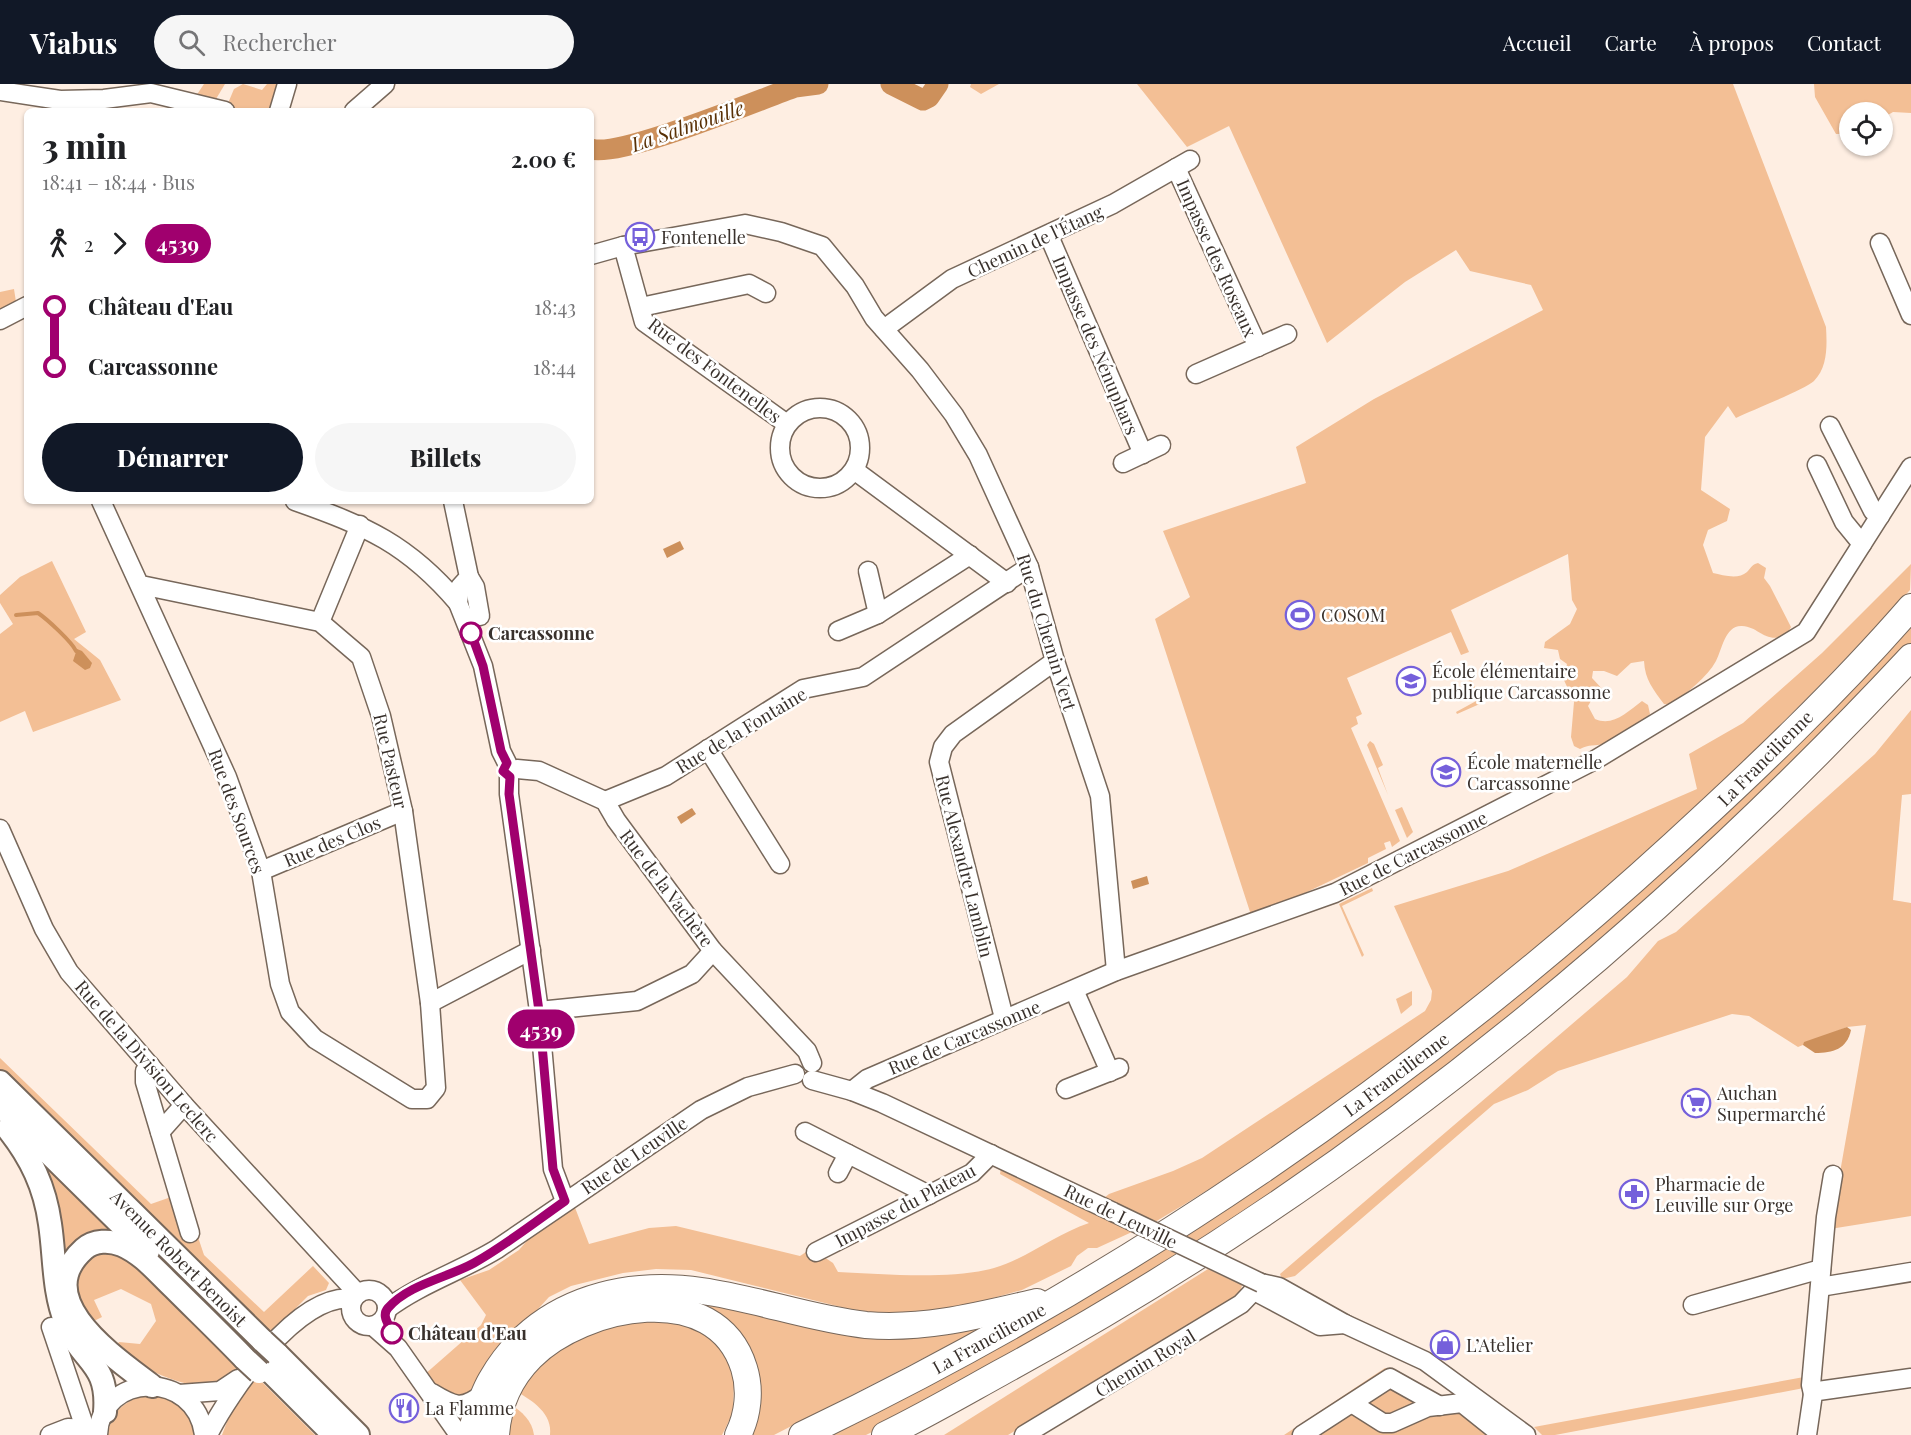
<!DOCTYPE html>
<html lang="fr">
<head>
<meta charset="utf-8">
<style>
  body { margin:0; font-family:"Playfair Display",serif; background:#f6f6f6; color:#202124; height:100vh; display:flex; flex-direction:column; font-size:22px; white-space:nowrap }
  * { box-sizing:border-box; margin:0 }
  p { font-size:20px; color:#757577 }
  .icon { flex:none; width:33px; height:33px; fill:none; stroke:currentColor; stroke-width:2; stroke-linecap:round; stroke-linejoin:round }
  .map { position:relative; flex:1; overflow:hidden }
  .drawer { position:absolute; left:24px; top:24px; width:570px; height:396px; display:flex; flex-direction:column; background:#fff; border-radius:9px; box-shadow:0 2px 4px #0004 }
  .drawer>* { flex:none }
  .badge { padding:0 12px; border-radius:20px; font-size:21px; line-height:39px }
  .buttons { position:absolute; left:1839px; top:18px; display:grid; gap:12px }
  .buttons a { display:grid; place-items:center; width:54px; height:54px; border-radius:50%; background:#fff; box-shadow:0 2px 4px #0004; font-size:30px }
  .map>.badge { position:absolute; translate:-50% -50%; box-shadow:0 0 0 3px #fff }
  .legs { display:flex; align-items:center; gap:9px; height:66px; padding:0 18px; font-size:20px }
  .legs p { margin-inline-start:auto }
  .headline { display:flex; align-items:center; justify-content:space-between; height:102px; padding:0 18px }
  h1 { font-size:33px; font-weight:800; line-height:45px }
  .primary-button { display:flex; gap:12px; margin-top:auto; padding:12px 18px }
  .primary-button a { flex:1; height:69px; border-radius:36px; background:#111827; color:#fff; font-size:24px; font-weight:800; line-height:69px; text-align:center }
  .primary-button a+a { background:#f6f6f6; color:#202124 }
  ul { padding:0 18px; list-style:none }
  li { display:flex; align-items:center; gap:21px; height:60px; font-size:22px }
  li i { display:grid; place-items:center; width:9px; height:100%; margin:0 8px; background:currentColor }
  li i::after { content:''; width:15px; height:15px; margin:-8px; border:4px solid; border-radius:50%; background:#fff }
  li p { margin-inline-start:auto }
  li:first-child i { background:linear-gradient(#0000 50%,currentColor 0) }
  li:last-child i { background:linear-gradient(currentColor 50%,#0000 0) }
  header { display:flex; align-items:center; gap:36px; box-sizing:border-box; height:84px; padding:0 30px; background:#111827; color:#fff }
  header strong { font-size:28px }
  nav { display:flex; gap:33px; margin-inline-start:auto; font-size:21px }
  .search { width:420px; height:54px; background:#f6f6f6; display:flex; align-items:center; gap:15px; box-sizing:border-box; padding:0 21px; border-radius:33px; color:#757577; font-size:22px }
  .map>svg:first-child { display:block }
  .green { fill:#f3bf95 }
  .water { fill:#cd905b }
  .lines { fill:none; stroke-linecap:round; stroke-linejoin:round }
  .stream { stroke:#cd905b; stroke-width:4 }
  .river { stroke:#cd905b; stroke-width:21 }
  .minor-casing { stroke:#77675a; stroke-width:21 }
  .major-casing { stroke:#77675a; stroke-width:26 }
  .highway-casing { stroke:#77675a; stroke-width:28 }
  .minor { stroke:#fff; stroke-width:18 }
  .major { stroke:#fff; stroke-width:22 }
  .highway { stroke:#fff; stroke-width:26 }
  .minor-bridge-casing { stroke:#77675a; stroke-width:21; stroke-linecap:butt }
  .major-bridge-casing { stroke:#77675a; stroke-width:26; stroke-linecap:butt }
  .minor-bridge { stroke:#fff; stroke-width:18 }
  .major-bridge { stroke:#fff; stroke-width:22 }
  .line-1-casing { stroke:#fff; stroke-width:14 }
  .line-1 { stroke:#a0006e; stroke-width:9 }
  .stop-1-dot { fill:#fff; stroke:#a0006e; stroke-width:3 }
  .labels { text-anchor:middle; dominant-baseline:central; stroke-width:5; stroke-linejoin:round; paint-order:stroke }
  .poi-label { font-size:18px; fill:#39312c; stroke:#fff; text-anchor:start }
  .street-label { font-size:18px; fill:#39312c; stroke:#fff }
  .stop-label { font-size:18px; font-weight:bold; fill:#39312c; stroke:#fff; text-anchor:start }
  .water-label { font-size:20px; font-style:italic; fill:#593005; stroke:#fff }
</style>
</head>
<body>
<header>
<strong>Viabus</strong>
<div class="search"><svg class="icon" aria-label="search" viewBox="0 0 24 24"><circle cx="10" cy="10" r="6"/><path d="M15 15l6 6"/></svg>Rechercher</div>
<nav><a>Accueil</a><a>Carte</a><a>À propos</a><a>Contact</a></nav>
</header>
<div class="map">
<svg width="1911" height="1351" viewBox="0 0 1911 1351">
  <rect width="100%" height="100%" fill="#feeee2"/>
  <g class="green">
    <polygon points="204,0 225,0 213,20 194,15"/>
    <polygon points="243,0 262,6 267,0 278,0 269,27 236,27 226,24 234,5"/>
    <polygon points="971,0 999,0 981,10 970,3"/>
    <path d="M1137,0H1733L1826,243C1827,261 1828,283 1814,297C1804,306 1752,326 1736,334L1728,322L1705,353L1701,406L1730,425L1727,437L1708,446L1703,461L1713,489C1723,491 1738,496 1747,488C1752,483 1751,481 1758,479L1766,484L1764,494L1770,502L1791,543L1786,552C1763,559 1760,543 1742,542C1725,541 1722,566 1716,577C1707,594 1687,607 1673,621L1664,620C1653,605 1645,596 1644,577L1631,579L1617,592L1604,587H1593L1592,594L1606,609L1600,616L1591,617L1588,622L1595,635C1613,643 1627,628 1642,617L1648,621L1650,630C1641,639 1617,657 1604,660C1595,662 1589,660 1580,665L1574,662L1571,653L1574,618L1563,594L1567,580L1560,575L1558,566L1544,564L1545,558L1570,540L1577,525L1572,516L1568,470L1451,526L1469,568L1461,571L1451,548L1347,594L1362,630L1356,633L1358,640L1351,644L1400,757L1392,763L1390,757L1384,759L1386,765L1368,774V779L1252,834L1155,535L1190,513L1163,447L1306,399L1296,363L1374,315L1543,226L1531,201L1470,187L1456,166L1405,198L1327,259L1229,42L1187,63Z"/>
    <polygon points="1814,0 1911,0 1911,29 1893,28 1883,34 1882,28 1850,28 1849,50 1836,50 1815,13"/>
    <polygon points="14,205 16,218 0,226 0,208"/>
    <polygon points="52,477 86,548 74,555 100,576 121,616 33,648 25,627 0,638 0,550 13,540 0,519 0,511 20,493"/>
    <path d="M1911,480L1910,506C1687,747 1438,971 1155,1138L1104,1114L1109,1110L1173,1087L1202,1074L1425,927L1431,916L1432,907L1394,822L1508,787L1697,705L1689,670L1743,639L1822,569Z"/>
    <polygon points="1911,534 1911,563 1744,735 1464,974 1202,1161 1179,1150 1328,1051"/>
    <polygon points="1465,582 1482,619 1457,630 1456,628 1478,616 1463,583"/>
    <polygon points="1911,626 1911,710 1902,711 1893,816 1911,819 1911,1132 1830,1145 1866,941 1847,943 1798,963 1749,932 1732,930 1558,987 1528,1006 1494,1020 1295,1192 1282,1195 1280,1190 1627,893 1658,857 1676,848 1875,670"/>
    <polygon points="1370,657 1374,660 1383,681 1378,684 1388,711 1367,661"/>
    <polygon points="1402,723 1413,748 1407,754 1395,726"/>
    <polygon points="1372,804 1373,807 1342,822 1364,871 1362,873 1339,820"/>
    <polygon points="1412,907 1412,921 1401,930 1396,915"/>
    <polygon points="0,974 151,1120 171,1113 196,1147 204,1171 264,1228 313,1182 329,1199 326,1206 308,1212 271,1249 0,989"/>
    <polygon points="33,1068 118,1148 68,1177 93,1271"/>
    <path d="M1001,1084L1132,1148L1097,1164H1088L1077,1172L1071,1182L1022,1206L972,1220L933,1227L882,1230L845,1224L691,1186L656,1185L623,1189L571,1202L549,1213L507,1259L474,1304L467,1310L459,1313L438,1306L424,1291L481,1241L486,1231L460,1196L489,1186L519,1166L531,1152L574,1121L589,1160L649,1144L676,1142L800,1172L806,1168L811,1175L821,1171L833,1179L838,1188C883,1190 950,1196 994,1184C1028,1174 1056,1150 1089,1139L1000,1090Z"/>
    <polygon points="1160,1162 1183,1173 938,1315 866,1351 822,1351"/>
    <path d="M125,1167L245,1281C237,1287 228,1297 218,1300C192,1310 135,1281 114,1265L119,1258L140,1260L156,1237L151,1220L121,1205L94,1216L102,1233L94,1237L97,1245L84,1239L73,1189L86,1170Z"/>
    <polygon points="1208,1185 1242,1201 1240,1210 1008,1351 944,1351"/>
    <path d="M650,1209L679,1210L738,1219L870,1251H915L983,1237L986,1242L774,1351H745C756,1331 758,1311 753,1289C738,1211 633,1203 573,1234C549,1246 523,1268 508,1291C497,1309 493,1330 489,1351H477C483,1332 488,1311 498,1294C529,1239 589,1213 650,1209Z"/>
    <path d="M648,1233L682,1236L705,1247L727,1270L734,1296L733,1329L722,1351H550C553,1330 532,1316 517,1308L537,1279L596,1243Z"/>
    <polygon points="1385,1284 1440,1317 1456,1307 1510,1351 1284,1351"/>
    <polygon points="252,1288 315,1351 222,1351 234,1319"/>
    <polygon points="1804,1293 1804,1304 1555,1351 1542,1351 1534,1343"/>
    <path d="M148,1308L183,1319L197,1351H108C111,1325 126,1318 148,1308Z"/>
    <path d="M510,1320C522,1328 532,1336 534,1351H505Z"/>
  </g>
  <g class="water">
    <polygon points="680,457 684,465 667,474 663,465"/>
    <polygon points="77,565 82,567 92,579 90,584 85,586 73,577"/>
    <polygon points="692,724 696,730 681,740 677,733"/>
    <polygon points="1147,792 1149,800 1133,805 1131,797"/>
    <path d="M1847,943L1851,946C1847,965 1833,969 1815,969L1803,961L1804,958Z"/>
  </g>
  <g class="lines">
    <path class="stream" d="M16,531L38,529C47,535 72,558 76,567"/>
    <g class="river">
      <polyline points="891,0 923,16 929,13 938,0"/>
      <path d="M591,65C620,74 758,16 795,3L818,0"/>
    </g>
    <g class="minor-casing">
      <g id="minor">
        <polyline points="0,7 60,16 104,15 151,9 225,27"/>
        <polyline points="279,27 287,0"/>
        <polyline points="354,27 385,0"/>
        <polyline points="1176,84 1258,263"/>
        <polyline points="1049,152 1143,370"/>
        <polyline points="1880,159 1911,231"/>
        <polyline points="623,162 644,238 787,340"/>
        <polyline points="591,171 623,162 745,140 781,148 822,162 855,202 874,234 920,286 954,331 978,371 1029,483 1055,577 1100,712 1116,887"/>
        <polyline points="641,223 749,200 766,209"/>
        <polyline points="0,236 27,222"/>
        <polyline points="884,245 952,195 1113,120 1190,76"/>
        <polyline points="1196,290 1287,250"/>
        <circle cx="820" cy="364" r="40"/>
        <polyline points="1830,342 1873,427 1880,432"/>
        <polyline points="1123,379 1161,361"/>
        <polyline points="1817,381 1844,438 1862,460"/>
        <polyline points="854,386 1007,499"/>
        <polyline points="101,417 227,693 261,787 280,900 290,928 315,955 412,1015 427,1015 436,1004 430,919 403,727 381,632 361,573 320,538 141,501"/>
        <path d="M295,417C366,442 408,460 458,519"/>
        <polyline points="453,417 469,493 460,503 458,519 483,582 501,667 507,679"/>
        <polyline points="868,487 878,530"/>
        <polyline points="469,493 475,503 480,532"/>
        <polyline points="320,538 360,441"/>
        <polyline points="838,547 878,530 970,471"/>
        <polyline points="708,665 780,780"/>
        <polyline points="517,685 539,687 605,717 616,736 713,867 807,967 812,979"/>
        <polyline points="509,693 509,710 539,927 553,1085 565,1117"/>
        <polyline points="605,717 666,692 803,605 863,593 1029,483"/>
        <polyline points="0,745 44,845 69,888 184,1021 358,1210"/>
        <polyline points="261,787 403,727"/>
        <polyline points="1074,906 1110,988"/>
        <polyline points="430,919 531,866"/>
        <polyline points="539,927 637,917 692,890 713,867"/>
        <polyline points="1004,934 939,678 943,663 953,650 1055,577"/>
        <polyline points="150,981 145,987 145,998 190,1149"/>
        <polyline points="812,996 852,1007 882,1019 1113,1128"/>
        <polyline points="1066,1005 1119,984"/>
        <polyline points="852,1007 867,995 1116,887 1335,809 1595,676 1806,548 1911,383"/>
        <polyline points="160,1048 184,1021"/>
        <polyline points="805,1048 929,1111"/>
        <polyline points="838,1089 848,1070"/>
        <polyline points="816,1168 972,1089 991,1070"/>
        <polyline points="1261,1199 1279,1203 1345,1240 1425,1277 1526,1351"/>
        <polyline points="1261,1199 1260,1210 1320,1242 1345,1240"/>
        <polyline points="1820,1203 1911,1188"/>
        <circle cx="369" cy="1224" r="18"/>
        <polyline points="1693,1221 1821,1185"/>
        <path d="M387,1225C420,1200 461,1187 497,1165L701,1026L748,1003L795,990"/>
        <polyline points="373,1242 398,1264 459,1351"/>
        <polyline points="51,1243 85,1344"/>
        <path d="M432,1309C455,1323 462,1326 484,1309"/>
        <polyline points="179,1310 220,1307 238,1295"/>
        <polyline points="1813,1310 1811,1301 1826,1133 1833,1091"/>
        <polyline points="1353,1320 1383,1339 1392,1339 1428,1323 1462,1319 1502,1351"/>
        <polyline points="50,1351 68,1344 96,1345"/>
        <path d="M98,1351C100,1288 196,1285 204,1351"/>
        <path d="M208,1351C229,1309 299,1207 353,1215"/>
        <polyline points="1024,1351 1241,1220 1261,1199"/>
        <polyline points="1302,1351 1390,1294 1440,1322"/>
        <polyline points="1807,1351 1813,1310 1818,1307 1911,1294"/>
      </g>
    </g>
    <g class="major-casing">
      <g id="major">
        <polyline points="0,998 263,1257"/>
        <polyline points="0,1021 148,1167"/>
        <path d="M8,1045C31,1074 45,1103 50,1140C55,1173 53,1207 66,1239C82,1279 109,1278 105,1328"/>
        <polyline points="277,1270 358,1351"/>
        <polyline points="265,1282 334,1351"/>
        <path d="M152,1302C117,1275 27,1216 84,1165C94,1156 110,1156 122,1161C143,1170 158,1189 174,1204C198,1228 222,1251 245,1275"/>
      </g>
    </g>
    <g class="highway-casing">
      <g id="highway">
        <path d="M470,1351C476,1333 481,1313 491,1296C535,1219 619,1195 702,1207C758,1215 811,1235 866,1241C925,1246 981,1231 1037,1218"/>
        <path d="M496,1351C498,1322 510,1294 531,1273C583,1221 716,1193 744,1284C751,1306 748,1331 738,1351"/>
        <path d="M802,1351C1120,1199 1414,998 1674,760C1756,685 1838,607 1911,523"/>
        <path d="M885,1351C924,1332 962,1310 1000,1289C1342,1103 1646,857 1911,573"/>
      </g>
    </g>
    <use href="#minor" class="minor"/>
    <use href="#major" class="major"/>
    <use href="#highway" class="highway"/>
    <g class="minor-bridge-casing">
      <polyline id="minor-bridge" points="1113,1128 1261,1199"/>
    </g>
    <g class="major-bridge-casing">
      <g id="major-bridge">
        <polyline points="263,1257 277,1270"/>
        <polyline points="245,1275 259,1288"/>
      </g>
    </g>
    <use href="#minor-bridge" class="minor-bridge"/>
    <use href="#major-bridge" class="major-bridge"/>
  </g>
  <g class="lines">
    <g class="line-1-casing">
      <path id="line-1" d="M392,1249C389,1240 381,1232 388,1224C409,1200 447,1194 474,1179C506,1161 535,1138 565,1117L553,1085L539,927L509,710L510,693L503,687L507,679L501,667L483,582L471,549"/>
    </g>
    <use href="#line-1" class="line-1"/>
  </g>
  <defs>
    <g id="bus-ring" transform="scale(1.5)"><circle r="9.5" fill="#fff" stroke="#7560db" stroke-width="1.5"/><path d="M-5-6H5V4H4V6H2V4H-2V6H-4V4H-5ZM-3.5-4V0h7V-4ZM-3.5 1.2v1.5H-2V1.2ZM2 1.2v1.5H3.5V1.2Z" fill="#7560db"/></g>
    <g id="stadium-ring" transform="scale(1.5)"><circle r="9.5" fill="#fff" stroke="#7560db" stroke-width="1.5"/><path d="M0-5a6.5 5 0 1 0 0 10a6.5 5 0 1 0 0-10ZM-3.5-1.8h7v3.6h-7Z" fill="#7560db"/></g>
    <g id="school-ring" transform="scale(1.5)"><circle r="9.5" fill="#fff" stroke="#7560db" stroke-width="1.5"/><path d="M0-5L7-2L0 1L-7-2ZM-4 1L0 2.5L4 1V4Q0 6-4 4Z" fill="#7560db"/></g>
    <g id="supermarket-ring" transform="scale(1.5)"><circle r="9.5" fill="#fff" stroke="#7560db" stroke-width="1.5"/><path d="M-6-5.5h2.5l.6 2H6L4.5 2H-2.5L-4.4-4H-6ZM-1.5 3.2a1.3 1.3 0 1 0 .1 0ZM3 3.2a1.3 1.3 0 1 0 .1 0Z" fill="#7560db"/></g>
    <g id="pharmacy-ring" transform="scale(1.5)"><circle r="9.5" fill="#fff" stroke="#7560db" stroke-width="1.5"/><path d="M-2-6h4v4h4v4h-4v4h-4v-4h-4v-4h4Z" fill="#7560db"/></g>
    <g id="shop-ring" transform="scale(1.5)"><circle r="9.5" fill="#fff" stroke="#7560db" stroke-width="1.5"/><path d="M-5-2.5h2.3a2.7 3.5 0 0 1 5.4 0H5L5.5 6h-11ZM-1.5-2.5h3a1.5 2.3 0 0 0-3 0Z" fill="#7560db"/></g>
    <g id="restaurant-ring" transform="scale(1.5)"><circle r="9.5" fill="#fff" stroke="#7560db" stroke-width="1.5"/><path d="M-5-6h1v4h1v-4h1v4h1v-4h1v5L-1.5 .5V6h-2V.5L-5-1ZM5-6V6H3V1.5H1.5Q1.5-4 5-6Z" fill="#7560db"/></g>
  </defs>
  <g fill-rule="evenodd">
    <use href="#bus-ring" x="640" y="153"/>
    <use href="#stadium-ring" x="1300" y="531"/>
    <use href="#school-ring" x="1411" y="597"/>
    <use href="#school-ring" x="1446" y="688"/>
    <use href="#supermarket-ring" x="1696" y="1019"/>
    <use href="#pharmacy-ring" x="1634" y="1110"/>
    <use href="#shop-ring" x="1445" y="1261"/>
    <use href="#restaurant-ring" x="404" y="1324"/>
  </g>
  <g class="stop-1-dot">
    <circle cx="471" cy="549" r="10"/>
    <circle cx="392" cy="1249" r="10"/>
  </g>
  <g class="labels">
    <g class="poi-label">
      <text x="661" y="153">Fontenelle</text>
      <text x="1321" y="531">COSOM</text>
      <text x="1432" y="587">École élémentaire<tspan x="1432" dy="21">publique Carcassonne</tspan></text>
      <text x="1467" y="678">École maternelle<tspan x="1467" dy="21">Carcassonne</tspan></text>
      <text x="1717" y="1009">Auchan<tspan x="1717" dy="21">Supermarché</tspan></text>
      <text x="1655" y="1100">Pharmacie de<tspan x="1655" dy="21">Leuville sur Orge</tspan></text>
      <text x="1466" y="1261">L’Atelier</text>
      <text x="425" y="1324">La Flamme</text>
    </g>
    <g class="street-label">
      <text transform="translate(1035 157) rotate(-25)">Chemin de l'Étang</text>
      <text transform="translate(1217 174) rotate(66)">Impasse des Roseaux</text>
      <text transform="translate(1096 261) rotate(67)">Impasse des Nénuphars</text>
      <text transform="translate(715 286) rotate(37)">Rue des Fontenelles</text>
      <text transform="translate(1047 548) rotate(73)">Rue du Chemin Vert</text>
      <text transform="translate(741 646) rotate(-31)">Rue de la Fontaine</text>
      <text transform="translate(1765 674) rotate(-45)">La Francilienne</text>
      <text transform="translate(391 677) rotate(77)">Rue Pasteur</text>
      <text transform="translate(237 727) rotate(70)">Rue des Sources</text>
      <text transform="translate(332 757) rotate(-23)">Rue des Clos</text>
      <text transform="translate(1413 769) rotate(-27)">Rue de Carcassonne</text>
      <text transform="translate(965 782) rotate(76)">Rue Alexandre Lamblin</text>
      <text transform="translate(667 804) rotate(53)">Rue de la Vachère</text>
      <text transform="translate(964 953) rotate(-23)">Rue de Carcassonne</text>
      <text transform="translate(147 977) rotate(49)">Rue de la Division Leclerc</text>
      <text transform="translate(1396 990) rotate(-37)">La Francilienne</text>
      <text transform="translate(634 1071) rotate(-34)">Rue de Leuville</text>
      <text transform="translate(905 1121) rotate(-28)">Impasse du Plateau</text>
      <text transform="translate(1121 1132) rotate(26)">Rue de Leuville</text>
      <text transform="translate(179 1174) rotate(45)">Avenue Robert Benoist</text>
      <text transform="translate(989 1254) rotate(-29)">La Francilienne</text>
      <text transform="translate(1145 1279) rotate(-31)">Chemin Royal</text>
    </g>
    <g class="stop-label">
      <text x="488" y="549">Carcassonne</text>
      <text x="408" y="1249">Château d'Eau</text>
    </g>
    <g class="water-label">
      <text transform="translate(687 41) rotate(-19)">La Salmouille</text>
    </g>
  </g>
</svg>
<div class="buttons">
<a><svg class="icon" aria-label="locate" viewBox="0 0 24 24"><circle cx="12" cy="12" r="6"/><path d="M12 2v4M12 18v4M2 12h4M18 12h4"/></svg></a>
</div>
<b class="badge" style="left:541px;top:945px;background:#a0006e;color:#fff">4539</b>
<section class="drawer">
<div class="headline"><div><h1>3 min</h1><p>18:41 – 18:44 · Bus</p></div><b>2.00 €</b></div>
<div class="legs"><svg class="icon" aria-label="walk" viewBox="0 0 24 24"><circle cx="13" cy="4" r="2"/><path d="M13 8l-2 6 4 7M11 14l-3 7M7 12l3-4h3l4 4"/></svg>2<svg class="icon" aria-label="forward" viewBox="0 0 24 24"><path d="M9 5l7 7-7 7"/></svg><b class="badge" style="background:#a0006e;color:#fff">4539</b></div>
<ul>
<li><i style="color:#a0006e"></i><b>Château d'Eau</b><p>18:43</p></li>
<li><i style="color:#a0006e"></i><b>Carcassonne</b><p>18:44</p></li>
</ul>
<div class="primary-button"><a>Démarrer</a><a>Billets</a></div>
</section>
</div>
</body>
</html>
